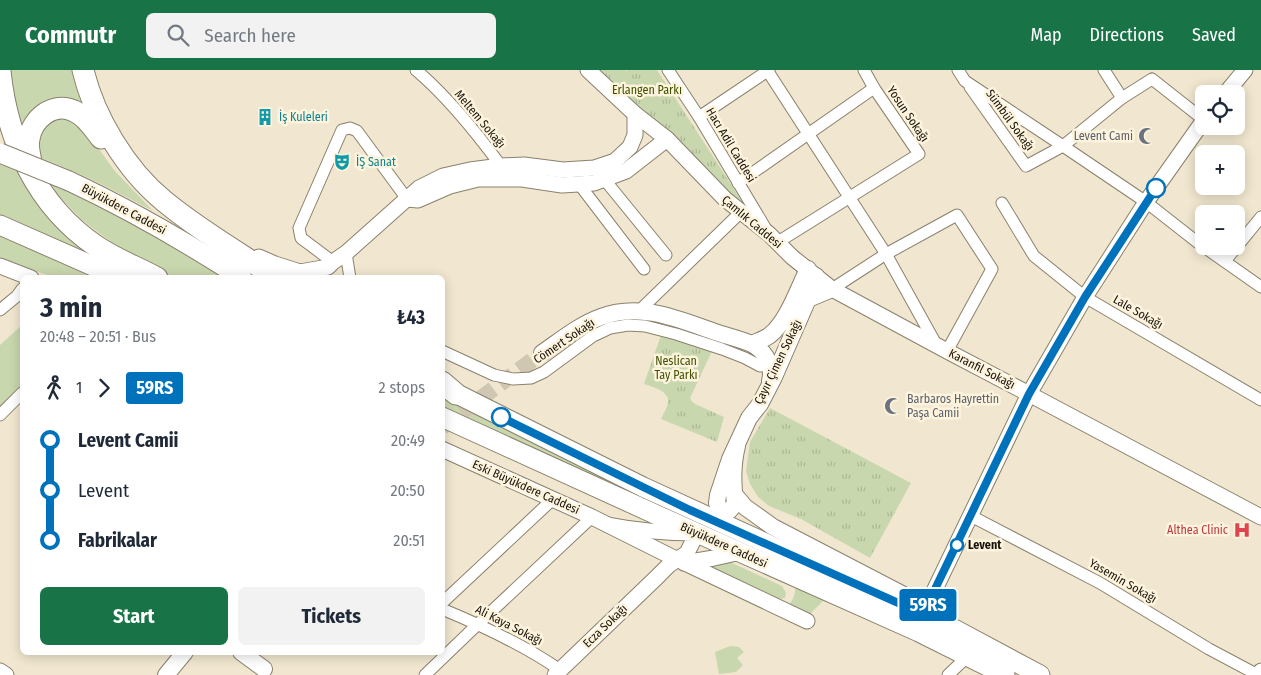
<!DOCTYPE html>
<html lang="en">
<head>
<meta charset="utf-8">
<style>
  body { margin:0; font-family:"Fira Sans Condensed",sans-serif; background:#f2f2f3; color:#1f2937; height:100vh; display:flex; flex-direction:column; font-size:19px; white-space:nowrap }
  * { box-sizing:border-box; margin:0 }
  p { font-size:16px; color:#747a83 }
  .icon { flex:none; width:28px; height:28px; fill:none; stroke:currentColor; stroke-width:2; stroke-linecap:round; stroke-linejoin:round }
  .map { position:relative; flex:1; overflow:hidden }
  .drawer { position:absolute; left:20px; top:205px; width:425px; height:380px; display:flex; flex-direction:column; background:#fff; border-radius:8px; box-shadow:0 2px 12px #0003 }
  .drawer>* { flex:none }
  .badge { padding:0 10px; border-radius:4px; font-size:18px; line-height:32px }
  .buttons { position:absolute; left:1195px; top:15px; display:grid; gap:10px }
  .buttons a { display:grid; place-items:center; width:50px; height:50px; border-radius:8px; background:#fff; box-shadow:0 2px 12px #0003; font-size:25px }
  .map>.badge { position:absolute; translate:-50% -50%; box-shadow:0 0 0 2px #fff }
  .legs { display:flex; align-items:center; gap:8px; height:55px; padding:0 20px; font-size:16px }
  .legs p { margin-inline-start:auto }
  .summary { display:flex; align-items:center; justify-content:space-between; height:85px; padding:0 20px }
  h1 { font-size:28px; font-weight:700; line-height:38px }
  .action { display:flex; gap:10px; margin-top:auto; padding:10px 20px }
  .action a { flex:1; height:58px; border-radius:8px; background:#187347; color:#fff; font-size:20px; font-weight:700; line-height:58px; text-align:center }
  .action a+a { background:#f2f2f3; color:#1f2937 }
  ul { padding:0 20px; list-style:none }
  li { display:flex; align-items:center; gap:18px; height:50px; font-size:19px }
  li i { display:grid; place-items:center; width:8px; height:100%; margin:0 6px; background:currentColor }
  li i::after { content:''; width:12px; height:12px; margin:-6px; border:4px solid; border-radius:50%; background:#fff }
  li p { margin-inline-start:auto }
  li:first-child i { background:linear-gradient(#0000 50%,currentColor 0) }
  li:last-child i { background:linear-gradient(currentColor 50%,#0000 0) }
  header { display:flex; align-items:center; gap:30px; box-sizing:border-box; height:70px; padding:0 25px; background:#187347; color:#fff }
  header strong { font-size:24px }
  nav { display:flex; gap:28px; margin-inline-start:auto; font-size:18px }
  .search { width:350px; height:45px; background:#f2f2f3; display:flex; align-items:center; gap:12px; box-sizing:border-box; padding:0 18px; border-radius:8px; color:#747a83; font-size:19px }
  .map>svg:first-child { display:block }
  .green { fill:#c9d7af }
  .park { fill:url(#park-tufts) }
  .lines { fill:none; stroke-linecap:round; stroke-linejoin:round }
  .secondary-tunnel { stroke:#d0c7b2; stroke-width:16; stroke-dasharray:16 8; stroke-linecap:butt }
  .minor-casing { stroke:#8a816c; stroke-width:13 }
  .tertiary-casing { stroke:#8a816c; stroke-width:17 }
  .secondary-casing { stroke:#8a816c; stroke-width:18 }
  .primary-casing { stroke:#8a816c; stroke-width:21 }
  .motorway-casing { stroke:#8a816c; stroke-width:23 }
  .minor { stroke:#fff; stroke-width:11 }
  .tertiary { stroke:#fff; stroke-width:15 }
  .secondary { stroke:#fff; stroke-width:16 }
  .primary { stroke:#fff; stroke-width:19 }
  .motorway { stroke:#fff; stroke-width:21 }
  .primary-bridge-casing { stroke:#8a816c; stroke-width:21; stroke-linecap:butt }
  .primary-bridge { stroke:#fff; stroke-width:19 }
  .line-1-casing { stroke:#fff; stroke-width:11 }
  .line-1 { stroke:#0072bc; stroke-width:8 }
  .stop-1-dot { fill:#fff; stroke:#0072bc; stroke-width:2.5 }
  .labels { text-anchor:middle; dominant-baseline:central; stroke-width:5; stroke-linejoin:round; paint-order:stroke }
  .park-label { font-size:12px; fill:#405201; stroke:#fef4dd }
  .street-label { font-size:12px; fill:#17130b; stroke:#fef4dd }
  .culture-label { font-size:12px; fill:#0d838f; stroke:#fef4dd; text-anchor:start }
  .worship-label { font-size:12px; fill:#5b616d; stroke:#fef4dd; text-anchor:end }
  .health-label { font-size:12px; fill:#be3a42; stroke:#fef4dd; text-anchor:end }
  .stop-label { font-size:12px; font-weight:bold; fill:#17130b; stroke:#fef4dd; text-anchor:start }
</style>
</head>
<body>
<header>
<strong>Commutr</strong>
<div class="search"><svg class="icon" aria-label="search" viewBox="0 0 24 24"><circle cx="10" cy="10" r="6"/><path d="M15 15l6 6"/></svg>Search here</div>
<nav><a>Map</a><a>Directions</a><a>Saved</a></nav>
</header>
<div class="map">
<svg width="1261" height="605" viewBox="0 0 1261 605">
  <defs>
    <pattern id="park-tufts" width="24" height="20" patternUnits="userSpaceOnUse" patternTransform="scale(1.25)"><rect width="24" height="20" fill="#c9d7af"/><path d="M3 7l-1-3M5 7V3M7 7l1-3M15 17l-1-3M17 17v-4M19 17l1-3" fill="none" stroke="#acb895"/></pattern>
  </defs>
  <rect width="100%" height="100%" fill="#f1e7d0"/>
  <g class="green">
    <path d="M6,0H76L86,37C52,20 38,27 19,59Z"/>
    <path d="M50,46L78,50L114,100L153,141C114,120 75,100 32,85V66Z"/>
    <polygon points="0,93 20,100 120,197 0,148"/>
    <polygon points="49,113 127,150 226,207 171,207 156,200 125,183 81,149 57,124"/>
    <polygon points="0,164 95,207 54,207 0,190"/>
    <polygon points="22,255 22,318 0,340 0,275"/>
    <polygon points="442,324 658,432 656,436 443,339"/>
    <polygon points="730,492 782,516 786,523 785,528 776,530 713,500 715,493"/>
    <path d="M796,514L826,528L808,546L787,537C794,530 795,524 796,514Z"/>
    <polygon points="730,576 739,577 744,582 737,588 743,595 736,602 719,604 715,582"/>
  </g>
  <g class="park">
    <polygon points="598,0 625,0 626,1 628,0 657,0 749,142"/>
    <path d="M661,265L712,281L690,328L693,333L724,347L717,372L661,349C663,344 667,338 668,333C670,321 653,317 644,314Z"/>
    <polygon points="770,338 911,413 870,488 801,449 769,436 758,427 750,414 746,401 750,372"/>
  </g>
  <g class="lines">
    <polyline class="secondary-tunnel" points="442,357 542,283"/>
    <g class="minor-casing">
      <g id="minor">
        <path d="M416,0C449,28 476,62 501,96"/>
        <polyline points="668,0 699,47 766,159"/>
        <polyline points="767,0 886,184 937,276"/>
        <polyline points="958,0 965,11 1063,76 1146,132 1197,172 1261,217"/>
        <polyline points="1104,0 1122,28"/>
        <polyline points="970,17 1026,96 1063,76 1122,28 1152,9 1204,50"/>
        <polyline points="699,47 769,0"/>
        <polyline points="604,109 666,185"/>
        <polyline points="738,113 874,18"/>
        <polyline points="579,114 644,199"/>
        <polyline points="1002,133 1034,186 1085,227 1261,330"/>
        <polyline points="778,172 919,84 874,18 864,0"/>
        <polyline points="346,183 350,208"/>
        <polyline points="1225,191 1261,147"/>
        <polyline points="333,192 301,168 299,158 342,60 350,58 357,61 407,129"/>
        <polyline points="832,219 886,184 957,145 992,199 947,281"/>
        <polyline points="0,240 17,226 22,219"/>
        <polyline points="639,241 741,142"/>
        <polyline points="442,281 494,305 513,309 531,308 544,302 593,266 610,258 628,255 645,256 676,264 722,279 745,288 760,296"/>
        <polyline points="0,345 22,323"/>
        <polyline points="971,446 1100,513 1209,579 1258,605"/>
        <polyline points="442,533 553,429"/>
        <path d="M442,539C483,556 524,575 560,600"/>
        <polyline points="425,605 478,554 592,447"/>
        <polyline points="948,605 968,586"/>
      </g>
    </g>
    <g class="tertiary-casing">
      <g id="tertiary">
        <polyline points="588,0 635,44 667,69 725,129 769,164 792,187 832,219 947,281 1029,324 1261,447"/>
        <polyline points="1225,24 1245,0"/>
        <polyline points="407,129 418,130 450,116 478,109 522,109 562,115 594,113 626,101 667,69"/>
        <polyline points="259,187 275,194 300,202 328,197 333,192 346,183 419,118 443,106 470,100 501,96 524,95 563,100 594,98 615,91 630,77 635,65 635,44"/>
        <polyline points="0,196 31,208"/>
        <polyline points="442,379 592,447 678,490"/>
        <polyline points="684,493 714,488 741,482"/>
        <polyline points="685,493 807,551"/>
        <polyline points="923,544 1029,324 1085,227 1146,132 1204,50"/>
        <polyline points="0,601 6,605"/>
        <path d="M555,605L656,508L669,495L687,483L697,463C668,463 638,461 608,455"/>
        <polyline points="1259,605 1261,601"/>
      </g>
    </g>
    <g class="secondary-casing">
      <g id="secondary">
        <polyline points="808,229 832,219"/>
        <path d="M752,274C758,271 765,269 770,265C787,252 798,219 808,199"/>
        <path d="M542,283C561,270 579,255 601,247C640,232 678,249 715,262C727,266 740,269 752,274C765,281 774,296 770,311"/>
        <path d="M737,376C732,396 733,414 735,434L729,441L725,442L719,438L717,433L718,425L730,389L749,348L760,334L774,307L808,229L816,206"/>
        <polyline points="734,424 745,437 773,457 900,523 911,529 922,543"/>
        <polyline points="241,582 264,599"/>
        <polyline points="166,605 185,582"/>
      </g>
    </g>
    <g class="primary-casing">
      <g id="primary">
        <path d="M69,111C129,139 186,172 242,208"/>
        <polyline points="0,155 120,208"/>
        <polyline points="443,317 643,417 954,559 1040,605"/>
        <polyline points="442,347 668,450 919,562 1005,605"/>
      </g>
    </g>
    <g class="motorway-casing">
      <g id="motorway">
        <path d="M83,0C94,47 126,100 164,131C199,160 239,183 277,208"/>
        <path d="M0,1C7,70 37,136 96,176C115,189 137,197 157,208"/>
        <path d="M31,92C30,85 27,76 29,69C32,49 53,31 74,41C86,46 93,58 101,68"/>
        <polyline points="442,312 456,324"/>
      </g>
    </g>
    <use href="#minor" class="minor"/>
    <use href="#tertiary" class="tertiary"/>
    <use href="#secondary" class="secondary"/>
    <use href="#primary" class="primary"/>
    <use href="#motorway" class="motorway"/>
    <g class="primary-bridge-casing">
      <polyline id="primary-bridge" points="0,83 69,111"/>
    </g>
    <use href="#primary-bridge" class="primary-bridge"/>
  </g>
  <g class="lines">
    <g class="line-1-casing">
      <polyline id="line-1" points="501,347 643,417 690,440 923,544 1029,324 1085,227 1156,118"/>
    </g>
    <use href="#line-1" class="line-1"/>
  </g>
  <defs>
    <g id="building-bare" transform="scale(1.35)"><path d="M-4-6H4V6H1V3H-1V6H-4ZM-2.5-4.3h1.7v1.8h-1.7ZM.8-4.3h1.7v1.8H.8ZM-2.5-1h1.7V.8h-1.7ZM.8-1h1.7V.8H.8Z" fill="#0f9aa8" stroke="#fef4dd" stroke-width="2.5" paint-order="stroke"/></g>
    <g id="mosque-bare" transform="scale(1.35)"><path d="M3.5-4.9A6 6 0 1 0 3.5 4.9A5 5 0 1 1 3.5-4.9Z" fill="#6b7280" stroke="#fef4dd" stroke-width="2.5" paint-order="stroke"/></g>
    <g id="theatre-bare" transform="scale(1.35)"><path d="M-5-5.5Q0-4 5-5.5V0Q5 5 0 6Q-5 5-5 0ZM-3.3-2.5H-1v1.5H-3.3ZM1-2.5H3.3v1.5H1ZM-2.8 1Q0 5.5 2.8 1Z" fill="#0f9aa8" stroke="#fef4dd" stroke-width="2.5" paint-order="stroke"/></g>
    <g id="hospital-bare" transform="scale(1.35)"><path d="M-5-5h3v3.5h4V-5h3V5h-3V1.5h-4V5h-3Z" fill="#e0444e" stroke="#fef4dd" stroke-width="2.5" paint-order="stroke"/></g>
  </defs>
  <g fill-rule="evenodd">
    <use href="#building-bare" x="265" y="47"/>
    <use href="#mosque-bare" x="1147" y="66"/>
    <use href="#theatre-bare" x="342" y="92"/>
    <use href="#mosque-bare" x="893" y="336"/>
    <use href="#hospital-bare" x="1242" y="460"/>
  </g>
  <g class="stop-1-dot">
    <circle cx="1156" cy="118" r="9"/>
    <circle cx="501" cy="347" r="9"/>
    <circle cx="957" cy="475" r="6"/>
  </g>
  <g class="labels">
    <g class="park-label">
      <text x="647" y="20">Erlangen Parkı</text>
      <text x="676" y="291">Neslican<tspan x="676" dy="14">Tay Parkı</tspan></text>
    </g>
    <g class="street-label">
      <text transform="translate(908 44) rotate(56)">Yosun Sokağı</text>
      <text transform="translate(480 49) rotate(50)">Meltem Sokağı</text>
      <text transform="translate(1010 50) rotate(54)">Sümbül Sokağı</text>
      <text transform="translate(731 75) rotate(59)">Hacı Adil Caddesi</text>
      <text transform="translate(124 139) rotate(28)">Büyükdere Caddesi</text>
      <text transform="translate(752 152) rotate(40)">Çamlık Caddesi</text>
      <text transform="translate(1138 242) rotate(30)">Lale Sokağı</text>
      <text transform="translate(564 271) rotate(-34)">Cömert Sokağı</text>
      <text transform="translate(778 292) rotate(-64)">Çayır Çimen Sokağı</text>
      <text transform="translate(982 299) rotate(27)">Karanfil Sokağı</text>
      <text transform="translate(526 417) rotate(24)">Eski Büyükdere Caddesi</text>
      <text transform="translate(724 475) rotate(24)">Büyükdere Caddesi</text>
      <text transform="translate(1123 511) rotate(30)">Yasemin Sokağı</text>
      <text transform="translate(509 555) rotate(27)">Ali Kaya Sokağı</text>
      <text transform="translate(605 556) rotate(-44)">Ecza Sokağı</text>
    </g>
    <g class="culture-label">
      <text x="279" y="47">İş Kuleleri</text>
      <text x="356" y="92">İŞ Sanat</text>
    </g>
    <g class="worship-label">
      <text x="1133" y="66">Levent Cami</text>
      <text x="907" y="329" text-anchor="start">Barbaros Hayrettin<tspan x="907" dy="14">Paşa Camii</tspan></text>
    </g>
    <g class="health-label">
      <text x="1228" y="460">Althea Clinic</text>
    </g>
    <g class="stop-label">
      <text x="968" y="475">Levent</text>
    </g>
  </g>
</svg>
<div class="buttons">
<a><svg class="icon" aria-label="locate" viewBox="0 0 24 24"><circle cx="12" cy="12" r="6"/><path d="M12 2v4M12 18v4M2 12h4M18 12h4"/></svg></a>
<a>+</a>
<a>−</a>
</div>
<b class="badge" style="left:928px;top:535px;background:#0072bc;color:#fff">59RS</b>
<section class="drawer">
<div class="summary"><div><h1>3 min</h1><p>20:48 – 20:51 · Bus</p></div><b>₺43</b></div>
<div class="legs"><svg class="icon" aria-label="walk" viewBox="0 0 24 24"><circle cx="13" cy="4" r="2"/><path d="M13 8l-2 6 4 7M11 14l-3 7M7 12l3-4h3l4 4"/></svg>1<svg class="icon" aria-label="forward" viewBox="0 0 24 24"><path d="M9 5l7 7-7 7"/></svg><b class="badge" style="background:#0072bc;color:#fff">59RS</b><p>2 stops</p></div>
<ul>
<li><i style="color:#0072bc"></i><b>Levent Camii</b><p>20:49</p></li>
<li><i style="color:#0072bc"></i><span>Levent</span><p>20:50</p></li>
<li><i style="color:#0072bc"></i><b>Fabrikalar</b><p>20:51</p></li>
</ul>
<div class="action"><a>Start</a><a>Tickets</a></div>
</section>
</div>
</body>
</html>
